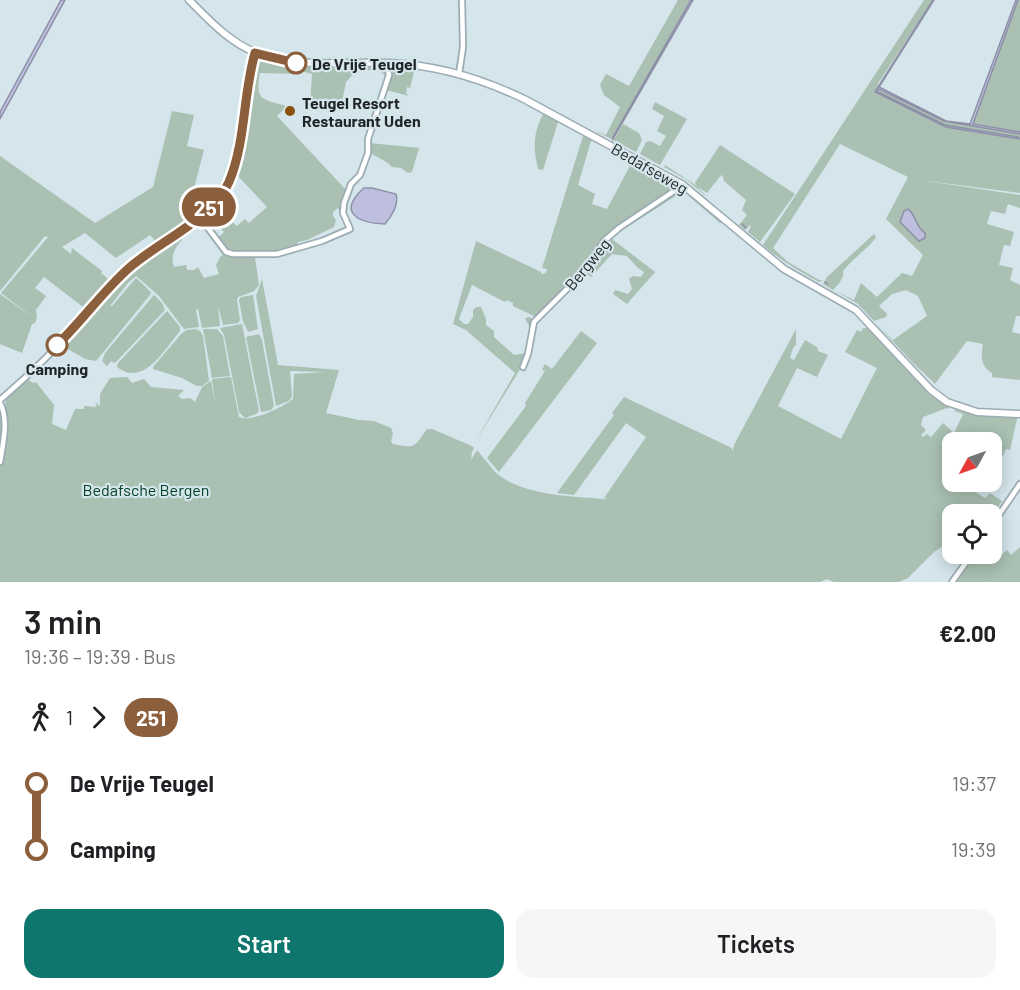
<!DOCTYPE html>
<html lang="en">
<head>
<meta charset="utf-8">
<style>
  body { margin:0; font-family:Barlow,sans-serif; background:#f6f6f6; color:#202124; height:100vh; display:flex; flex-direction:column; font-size:22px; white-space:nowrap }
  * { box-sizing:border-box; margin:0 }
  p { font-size:20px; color:#757577 }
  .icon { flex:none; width:33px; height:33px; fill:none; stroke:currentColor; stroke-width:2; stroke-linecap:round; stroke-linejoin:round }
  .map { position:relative; height:582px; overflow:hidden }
  .sheet { display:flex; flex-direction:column; background:#fff; flex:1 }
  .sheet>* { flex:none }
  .badge { padding:0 12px; border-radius:20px; font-size:21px; line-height:39px }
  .needle { width:39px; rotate:230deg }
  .controls { position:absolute; left:942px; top:432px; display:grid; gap:12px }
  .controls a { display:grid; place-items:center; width:60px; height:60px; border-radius:12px; background:#fff; box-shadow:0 3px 15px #0003; font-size:30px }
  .map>.badge { position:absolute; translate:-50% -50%; box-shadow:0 0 0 3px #fff }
  .legs { display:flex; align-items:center; gap:9px; height:66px; padding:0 24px; font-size:20px }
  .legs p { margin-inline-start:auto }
  .overview { display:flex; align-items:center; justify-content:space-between; height:102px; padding:0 24px }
  h1 { font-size:33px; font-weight:600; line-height:45px }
  .primary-button { display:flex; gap:12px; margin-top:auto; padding:12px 24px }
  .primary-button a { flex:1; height:69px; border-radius:18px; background:#0f766e; color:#fff; font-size:24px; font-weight:600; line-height:69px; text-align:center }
  .primary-button a+a { background:#f6f6f6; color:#202124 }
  ul { padding:0 24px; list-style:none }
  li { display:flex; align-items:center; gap:21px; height:66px; font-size:22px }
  li i { display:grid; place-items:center; width:9px; height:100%; margin:0 8px; background:currentColor }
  li i::after { content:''; width:15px; height:15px; margin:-8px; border:4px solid; border-radius:50%; background:#fff }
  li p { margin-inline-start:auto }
  li:first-child i { background:linear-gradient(#0000 50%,currentColor 0) }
  li:last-child i { background:linear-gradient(currentColor 50%,#0000 0) }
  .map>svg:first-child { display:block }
  .green { fill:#a9c0b2 }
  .water { fill:#bebede; stroke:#8e90a7; stroke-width:1.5 }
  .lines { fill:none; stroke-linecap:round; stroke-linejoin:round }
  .stream { stroke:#8e90a7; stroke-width:1.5 }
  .minor-casing { stroke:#9cacb2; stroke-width:8 }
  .tertiary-casing { stroke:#9cacb2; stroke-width:9 }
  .minor { stroke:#fff; stroke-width:4.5 }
  .tertiary { stroke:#fff; stroke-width:6 }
  .line-1-casing { stroke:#fff; stroke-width:14 }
  .line-1 { stroke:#8b5e3c; stroke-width:9 }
  .stop-1-dot { fill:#fff; stroke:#8b5e3c; stroke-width:3 }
  .poi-dot { fill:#8b500b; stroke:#d4e5eb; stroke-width:2 }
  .labels { text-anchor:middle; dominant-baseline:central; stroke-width:4.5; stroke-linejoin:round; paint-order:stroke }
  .stop-label { font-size:16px; font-weight:bold; fill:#1f2527; stroke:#d4e5eb; text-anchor:start }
  .poi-label { font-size:16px; font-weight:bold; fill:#1f2527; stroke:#d4e5eb; text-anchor:start }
  .street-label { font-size:16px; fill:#1f2527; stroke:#d4e5eb }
  .park-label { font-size:16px; fill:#044126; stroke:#d4e5eb }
</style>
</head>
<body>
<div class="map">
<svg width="1020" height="582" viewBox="0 0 1020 582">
  <rect width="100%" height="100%" fill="#d4e5eb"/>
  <g class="green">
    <polygon points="678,0 691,0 613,137 615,138 623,124 639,133 642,140 636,152 596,131 606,135 620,107 604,95 600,85 606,74 629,86"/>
    <path d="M924,0H933L879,82L875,93L946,127L1020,139V193L920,180L1020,195V208L1008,204L1005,214L991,211L987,224L1014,232L1010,246L1004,245L999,265L1013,268L1010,280L1020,285V316H1016L1012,332L1020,334V380L992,377V373C980,366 981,356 983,344L967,341L935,384L945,393L913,363L877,324L893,340L927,316L918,296L906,290L892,294L879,306L887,314L886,317L874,321L858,304L836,291L854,300L861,283L877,297L902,273L912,276L923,255L886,219L908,177L840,144L773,248L788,262L819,280H823L819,282C799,271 780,260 763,245Z"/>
    <polygon points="1018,0 1020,0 1020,132 972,124"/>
    <path d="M260,57L296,65L299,68L298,74L260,73C255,101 262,99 287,106L277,116L347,191L341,213L338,208L333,212V216L336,220L334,227L307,240L298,242L296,247L269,253L247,250L231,252L226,250L218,238L224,232L213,218L216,215L226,224L230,220L237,226L245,219L249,223L267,207L238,176L234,174L251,72L255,60Z"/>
    <polygon points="304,65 380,65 385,71 387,77 378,70 357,70 346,82 340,111 313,110 310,106 312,74 304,72"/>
    <polygon points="395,66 415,68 410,88 407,87 406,93 409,96 386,90"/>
    <polygon points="877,89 944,121 1020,134 1020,138 945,125 876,92"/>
    <polygon points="655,102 687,119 660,165 640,154 646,142 650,141 660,146 666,136 657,131 664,116 652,109"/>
    <path d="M538,109L592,137L593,141H591L578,185L595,194L592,204L607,209L631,164L675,187L628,158L678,185V187L608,236L585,269L540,315L534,316L513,306V303L507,300L505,302L472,285L459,319L464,324H468L473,317V310L477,307H481L486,319V325L494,331V337L514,355L526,353L530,328L525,318L530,317L532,320L529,345L522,366L474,444L515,373L466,330L453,324L476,241L541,272V274L546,273L547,269L542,268L583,136L589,139L558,122L543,170L538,169C533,148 533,134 543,114L537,110Z"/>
    <path d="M172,111L194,115L187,146L204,150L193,192L212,196L200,207C210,199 221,191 223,180L227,181L219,195L203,210L197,209L172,231L156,242L158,243L197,212V215L159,245L150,235L116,258L85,233L62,247L71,254L72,248L102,271L101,273L108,279L110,276L113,281L74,327L87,310L44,277L35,288L46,296L36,310L37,318L35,323L32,324L22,353L0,344V294L34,318L1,293L48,237L45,236L0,291V156L95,223L153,187Z"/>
    <path d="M370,143L419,148L412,172L408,173L401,168L392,167C385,160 378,158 369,152Z"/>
    <polygon points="720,145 795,194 760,242 748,232 751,226 750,225 745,230 739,225 747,215 742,210 746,200 723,180 724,178 721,175 707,193 697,186 707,197 687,180 664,167 665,165 697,186 695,183"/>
    <polygon points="684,189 724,222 720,223 682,190 682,192 619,232 612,239 655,272 627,304 613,294 615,290 628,294 632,289 629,279 633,276 641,277 644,272 637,267 627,256 612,254 591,277 585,272 606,242 609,244 611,241 609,238 650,208"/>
    <path d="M184,232L181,236L182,240C175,247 170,257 174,267L186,265L187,270H194L198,267L204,278L219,274L216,265L220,257L223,255L255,258L259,285L254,291L238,297L237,300L240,320L238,323L223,325L218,306L220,326L202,328L198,309L196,310L199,327L184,329L159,296L136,276L128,283L110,306H112L136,278L151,292L150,295L96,361L85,359L65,347L61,350L59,345L74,331L76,333L78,331L76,329L114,285L132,267Z"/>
    <path d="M874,234L876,237C869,248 852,259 843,271C845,277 838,285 833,290L823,284L827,277Z"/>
    <path d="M262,279L278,365L339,370L326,413L359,420L374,421L391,428L393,434L391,441L393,444C416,449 414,447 427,429H432L472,446L474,448L470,456L472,453L471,460L477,450C483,457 489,465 495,472C522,496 570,496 604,499H608L604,498L646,437L626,423L574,495L557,493L614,415L612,413L624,397L732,448V452L735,443L796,329V345L793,348L790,358L794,360L805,340L817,347L818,351L828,355L817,377L797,368L778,406L841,439L877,368L845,352L857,330L861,332L863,328H870L950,409L947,408L923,417L921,425L926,430L921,435L923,437L927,434L931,437L943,423L954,433L963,414L954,411L956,410L977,414L1020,416L1017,419L1010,450L1006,449L1003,456L992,445V442L984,439L982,442H952V482H977L972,487V490L985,498L990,493L1002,501L992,516L962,514L953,512L948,528L951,530L943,546L934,552L908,578L899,582H834L827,579L820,582H0V408L2,410L5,408L6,397L27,379L33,383L36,382L54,405L52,424L66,430L75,409H84V406L97,407L95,402L100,406V394L110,378L127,377L132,383L144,379L151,387L184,390L178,396L182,399L190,398L195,402L202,387L211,381L215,403L212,379L231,377L239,417C251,423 283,407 293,399L294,374L325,372L290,371L292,396L289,401L276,406L256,296Z"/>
    <polygon points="154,295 162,303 165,310 117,361 114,363 111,361 107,366 102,361 105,353"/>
    <polygon points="253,295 258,329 248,332 243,321 239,300 241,297"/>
    <path d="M167,311L180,327V331C165,349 143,388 117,367L118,363Z"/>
    <polygon points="242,324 259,411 256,414 245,418 239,412 224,335 220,328"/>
    <polygon points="195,329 200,331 203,336 209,381 202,386 197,386 182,378 153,369 153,367 182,333 187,330"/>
    <polygon points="203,329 217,329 223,336 230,376 212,378"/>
    <polygon points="581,331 597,343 499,472 487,458 526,406 525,403 545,371 542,370 545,364 552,369"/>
    <polygon points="259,334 262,340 274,406 271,410 261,412 246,337"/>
    <polygon points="992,545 1001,555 1007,550 1011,555 1020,547 1020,582 954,582 973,554 977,554 975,559 979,554 992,554"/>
  </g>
  <g class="water">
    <polygon points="61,0 65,0 0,119 0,112"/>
    <polygon points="691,0 693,0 613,139 613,137"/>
    <polygon points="933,0 934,0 879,87 946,121 970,124 1016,0 1018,0 973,124 1020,132 1020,134 944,121 879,89 876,91 945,125 1018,137 1020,139 946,127 875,92"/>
    <path d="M364,188H372L396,194C399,204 392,216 385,224C357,223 337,212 364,188Z"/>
    <path d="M908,209C916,214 915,227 925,233V238L919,241L900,222L904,211Z"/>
  </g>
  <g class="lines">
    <g class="stream">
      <polyline points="742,224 746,228"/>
      <polyline points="825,282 828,284"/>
    </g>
    <g class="minor-casing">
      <g id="minor">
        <polyline points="459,74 463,47 462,0"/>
        <polyline points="199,216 226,252 233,254 277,254 322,241 350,229 343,213 344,203 351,184 360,175 368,153 368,139 389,75 387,63"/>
        <polyline points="523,367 528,354 534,322 583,273 604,241 619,228 683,185"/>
        <path d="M0,400C28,376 56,349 81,321C100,301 115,277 137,261C164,243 213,215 227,186C247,145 243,95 255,53"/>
        <path d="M0,403C9,419 3,444 0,462"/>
        <polyline points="992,525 1020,484"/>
        <polyline points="952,582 972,554"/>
      </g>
    </g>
    <g class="tertiary-casing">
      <path id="tertiary" d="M189,0C209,20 230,43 257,53C299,69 345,61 389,63C437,65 483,79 526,100L683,185L784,269L856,310L931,390L947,402L977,412L1020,414"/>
    </g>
    <use href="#minor" class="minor"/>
    <use href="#tertiary" class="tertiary"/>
  </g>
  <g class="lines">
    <g class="line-1-casing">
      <path id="line-1" d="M57,345C82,321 103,291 129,268C158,242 212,220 229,182C246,141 243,94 255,53L296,63"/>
    </g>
    <use href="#line-1" class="line-1"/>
  </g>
  <g class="stop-1-dot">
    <circle cx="296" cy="63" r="10"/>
    <circle cx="57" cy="345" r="10"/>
  </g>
  <circle class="poi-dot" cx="290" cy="111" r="6"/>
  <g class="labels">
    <g class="stop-label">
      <text x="312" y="63">De Vrije Teugel</text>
      <text x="57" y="368" text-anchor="middle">Camping</text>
    </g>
    <g class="poi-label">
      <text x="302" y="102">Teugel Resort<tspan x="302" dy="18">Restaurant Uden</tspan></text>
    </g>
    <g class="street-label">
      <text transform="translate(650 168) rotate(30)">Bedafseweg</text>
      <text transform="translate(587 264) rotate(-51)">Bergweg</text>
    </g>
    <g class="park-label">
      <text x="146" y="489">Bedafsche Bergen</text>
    </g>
  </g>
</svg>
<div class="controls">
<a><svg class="needle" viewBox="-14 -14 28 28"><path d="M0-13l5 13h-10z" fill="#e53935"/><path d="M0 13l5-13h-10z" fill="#757577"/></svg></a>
<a><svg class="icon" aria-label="locate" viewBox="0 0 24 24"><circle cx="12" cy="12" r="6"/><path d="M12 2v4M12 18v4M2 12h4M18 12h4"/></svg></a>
</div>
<b class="badge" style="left:209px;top:207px;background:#8b5e3c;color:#fff">251</b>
</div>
<section class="sheet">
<div class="overview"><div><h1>3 min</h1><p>19:36 – 19:39 · Bus</p></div><b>€2.00</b></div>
<div class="legs"><svg class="icon" aria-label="walk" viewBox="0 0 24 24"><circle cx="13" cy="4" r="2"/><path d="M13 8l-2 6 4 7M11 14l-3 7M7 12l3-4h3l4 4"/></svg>1<svg class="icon" aria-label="forward" viewBox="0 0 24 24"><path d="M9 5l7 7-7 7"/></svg><b class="badge" style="background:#8b5e3c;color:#fff">251</b></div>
<ul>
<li><i style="color:#8b5e3c"></i><b>De Vrije Teugel</b><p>19:37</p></li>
<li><i style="color:#8b5e3c"></i><b>Camping</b><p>19:39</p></li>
</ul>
<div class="primary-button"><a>Start</a><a>Tickets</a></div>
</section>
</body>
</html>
